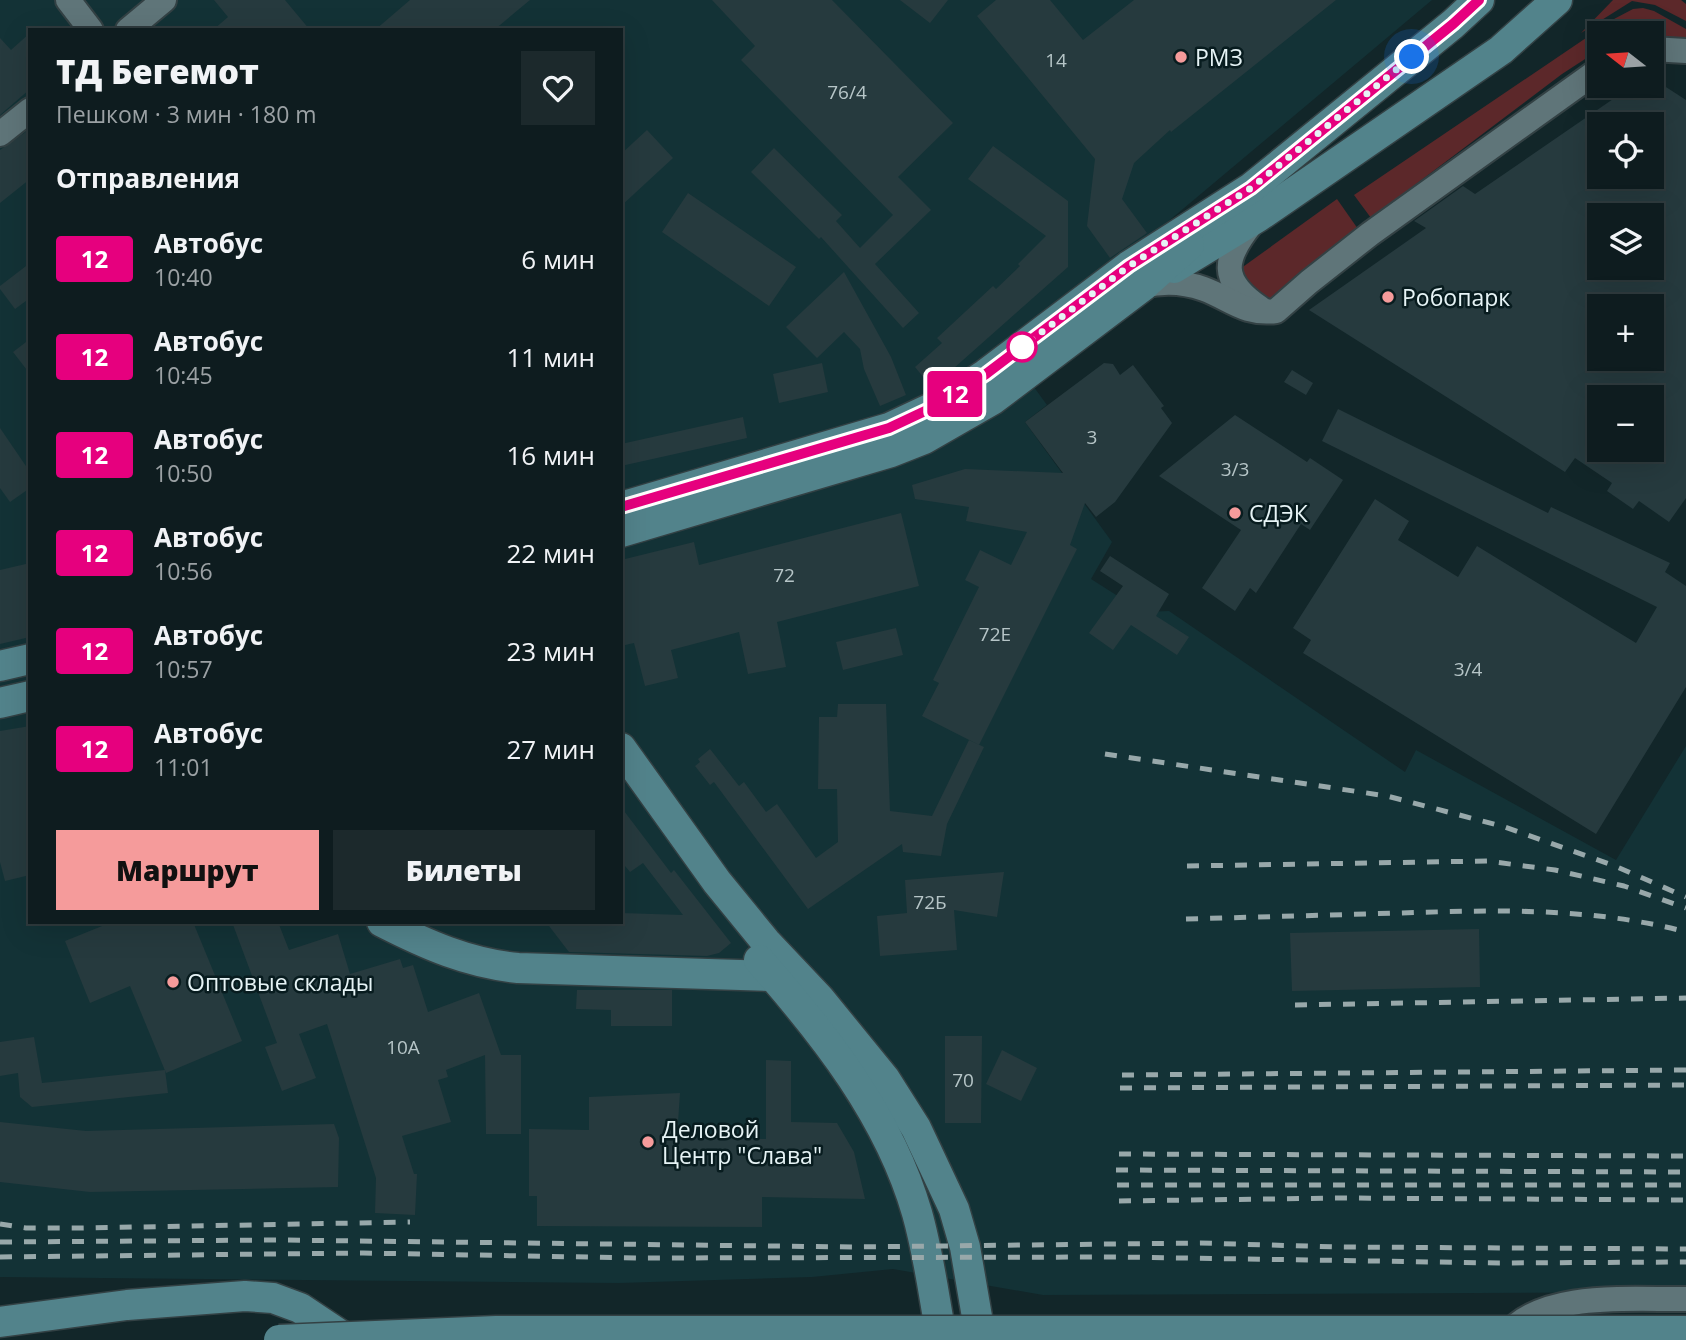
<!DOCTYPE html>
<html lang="ru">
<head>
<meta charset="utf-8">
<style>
  body { margin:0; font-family:"Open Sans",sans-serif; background:#1c292c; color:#f1f3f6; height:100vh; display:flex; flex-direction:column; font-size:26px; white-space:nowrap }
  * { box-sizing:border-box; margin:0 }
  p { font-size:23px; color:#9ba1a4 }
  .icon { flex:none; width:38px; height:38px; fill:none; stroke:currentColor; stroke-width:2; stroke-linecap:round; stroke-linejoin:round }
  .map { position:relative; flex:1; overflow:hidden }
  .drawer { position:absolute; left:28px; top:28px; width:595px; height:896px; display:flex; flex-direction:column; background:#0e1c1f; border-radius:0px; box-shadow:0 7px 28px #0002,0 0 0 2px #2e3a3d }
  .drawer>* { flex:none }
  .badge { padding:0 14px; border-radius:5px; font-size:24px; line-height:46px }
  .needle { width:46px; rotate:287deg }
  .controls { position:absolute; left:1587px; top:21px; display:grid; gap:14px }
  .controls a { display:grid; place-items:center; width:77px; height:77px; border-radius:0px; background:#0e1c1f; box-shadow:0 7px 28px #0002,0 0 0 2px #2e3a3d; font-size:35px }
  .you { position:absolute; width:35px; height:35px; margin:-18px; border:5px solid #fff; border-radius:50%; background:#1a73e8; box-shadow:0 0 0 10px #1a73e833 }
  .map>.badge { position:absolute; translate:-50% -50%; box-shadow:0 0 0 4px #fff }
  h2 { padding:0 28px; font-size:26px; line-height:63px }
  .round { display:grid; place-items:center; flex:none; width:74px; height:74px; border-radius:0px; background:#1c292c }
  .summary { display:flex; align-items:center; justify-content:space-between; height:119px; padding:0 28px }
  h1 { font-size:33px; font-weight:800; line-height:52px }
  .cta { display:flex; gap:14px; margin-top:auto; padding:14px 28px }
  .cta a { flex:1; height:80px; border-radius:0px; background:#f59b9b; color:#111; font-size:28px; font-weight:800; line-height:80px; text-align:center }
  .cta a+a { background:#1c292c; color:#f1f3f6 }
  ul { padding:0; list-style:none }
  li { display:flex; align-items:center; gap:21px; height:98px; padding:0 28px }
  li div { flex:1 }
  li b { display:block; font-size:26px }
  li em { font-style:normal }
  li .badge { min-width:77px; font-weight:700; text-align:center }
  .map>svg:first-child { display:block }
  .built { fill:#133236; fill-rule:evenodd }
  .green { fill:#5c282a }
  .building { fill:#263a3e; fill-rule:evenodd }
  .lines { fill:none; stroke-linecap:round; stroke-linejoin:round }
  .minor-casing { stroke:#334144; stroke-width:28 }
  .major-casing { stroke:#334144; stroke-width:33 }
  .minor { stroke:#5f7579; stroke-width:24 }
  .major { stroke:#52838b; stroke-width:30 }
  .rail { stroke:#98a8aa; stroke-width:5; stroke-dasharray:12 12; stroke-linecap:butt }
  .major-bridge-casing { stroke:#334144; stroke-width:33; stroke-linecap:butt }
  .major-bridge { stroke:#52838b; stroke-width:30 }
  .line-casing { stroke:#fff; stroke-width:16 }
  .line { stroke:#e6007e; stroke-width:10 }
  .walk { stroke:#e6f3f5; stroke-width:7; stroke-dasharray:0 12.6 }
  .poi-dot { fill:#f59b9b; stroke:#081c1f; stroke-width:2.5 }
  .stop-dot { fill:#fff; stroke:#e6007e; stroke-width:3.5 }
  .labels { text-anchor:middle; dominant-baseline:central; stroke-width:5; stroke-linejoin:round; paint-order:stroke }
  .number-label { font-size:19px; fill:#b6c5c7 }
  .poi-label { font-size:23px; fill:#e6f3f5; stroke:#081c1f; text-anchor:start }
</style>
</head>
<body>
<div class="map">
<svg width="1686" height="1340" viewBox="0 0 1686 1340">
  <rect width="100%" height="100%" fill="#122629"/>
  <path class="built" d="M0,0H1432L1171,219L1015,361L1047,405L1025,422L1112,542L1091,579L1143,612L1169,611L1405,772L1416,750L1616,860L1686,746V1292L1043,1295L893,1269L812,1277L619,1283L0,1277ZM30,30H621V922H30Z"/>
  <g class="green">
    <polygon points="1613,0 1681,0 1686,4 1686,21 1655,5 1632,1 1581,33"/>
    <polygon points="1643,8 1654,11 1686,29 1686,41 1652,38 1652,33 1600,33 1599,50 1562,74 1371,218 1354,195 1614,19 1633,9"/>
    <polygon points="1337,199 1358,229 1275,300 1260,302 1240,269"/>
  </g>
  <g class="building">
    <polygon points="214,0 285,0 310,30 213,30 228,17"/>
    <polygon points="410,0 530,0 494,30 375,30"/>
    <polygon points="712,0 832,0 953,123 898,177 931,210 875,264 919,313 903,328 821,237 819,239 751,172 774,148 842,215 836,221 860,248 893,215 741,60 755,46"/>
    <polygon points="900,0 948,0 930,23"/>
    <polygon points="996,0 1050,0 1083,40 1134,0 1336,0 1171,132 1170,130 1134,163 1122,199 1147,233 1110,258 1087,226 1095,159 977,16"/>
    <polygon points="30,33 30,89 0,115 0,38 11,50"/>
    <path d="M1652,78L1686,100V498L1669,522L1639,501L1633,509L1607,491L1612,483L1575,458L1565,472L1309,310L1426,228L1414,221L1463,186L1475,194L1632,86H1652ZM1600,124H1652V177H1600ZM1600,215H1652V268H1600ZM1600,306H1652V359H1600ZM1600,397H1652V450H1600Z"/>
    <polygon points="30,129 30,179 0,203 0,150"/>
    <polygon points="647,130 673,158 621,206 621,154"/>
    <polygon points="993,146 1068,201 1068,267 945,376 947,378 932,388 915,367 942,343 937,338 993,286 996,289 1020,266 1018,264 1046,236 968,179"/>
    <polygon points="688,193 796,267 769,306 662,232"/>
    <polygon points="30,263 30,298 15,309 0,289 0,286"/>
    <polygon points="844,272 891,357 906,395 880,406 864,369 860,349 844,332 817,358 786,327"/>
    <polygon points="30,339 30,374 13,352"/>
    <polygon points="822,363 828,392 779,403 773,374"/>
    <polygon points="1104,363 1113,364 1120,375 1133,365 1164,406 1161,408 1172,423 1115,502 1096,517 1085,503 1070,545 1077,549 979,745 922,716 939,683 933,680 979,587 965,580 980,550 1011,565 1027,532 966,521 969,507 915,499 912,485 965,469 1063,473 1025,422"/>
    <polygon points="1292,370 1313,383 1306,395 1284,382"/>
    <polygon points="1338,409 1548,513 1551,507 1670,563 1665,572 1686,586 1686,687 1596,834 1303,653 1311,640 1293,628 1375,499 1409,521 1398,540 1458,577 1477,546 1636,643 1657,607 1322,441"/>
    <polygon points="1235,415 1307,462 1310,458 1343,480 1310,530 1301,524 1256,593 1250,588 1235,611 1202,588 1241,530 1159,476"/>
    <polygon points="743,417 747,438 621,466 621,444"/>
    <polygon points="0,428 30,472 30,488 10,502 0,488"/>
    <polygon points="901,513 919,586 777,622 786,667 748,674 739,632 671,650 678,678 645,686 634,643 621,646 621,560 694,542 699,565"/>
    <polygon points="1110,556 1169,594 1156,616 1189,637 1177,655 1131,625 1113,650 1089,633 1123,586 1100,571"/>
    <polygon points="30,563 30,637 0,644 0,570"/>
    <polygon points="896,628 903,655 843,670 836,642"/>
    <polygon points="838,704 886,704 890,811 932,816 969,740 984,747 947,824 941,856 903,852 902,844 808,909 714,782 710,785 695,766 700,762 698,759 710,749 739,786 744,782 766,812 777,804 816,858 838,842 837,789 818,789 819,717 837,717"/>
    <polygon points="30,726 30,875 5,881 0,862 0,731"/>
    <polygon points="621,807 671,873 674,870 731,943 719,953 707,956 569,952 546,922 621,922 621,913 683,915 643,863 630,872 621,861"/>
    <polygon points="1004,872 997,917 954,910 957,950 880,956 877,916 907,913 905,880"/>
    <polygon points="112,922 193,922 242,1041 166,1073 130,986 90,1003 65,941"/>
    <polygon points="232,922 278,922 289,950 338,934 350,974 400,959 403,968 413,965 428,1012 479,993 501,1055 521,1055 521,1134 486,1134 485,1055 446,1070 448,1077 438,1080 451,1122 402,1136 414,1174 417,1174 415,1215 375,1213 376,1178 327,1024 299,1034 316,1078 282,1091 265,1047 277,1043"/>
    <polygon points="1479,929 1480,987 1292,991 1290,933"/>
    <polygon points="577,990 672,990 672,1026 611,1026 611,1010 576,1009"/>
    <polygon points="945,1036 982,1036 981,1123 945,1123"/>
    <polygon points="34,1037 42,1083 165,1070 168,1093 32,1107 20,1097 18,1073 0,1076 0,1042"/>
    <polygon points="1002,1050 1037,1068 1021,1101 986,1084"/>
    <polygon points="766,1060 791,1061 791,1122 837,1123 854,1152 865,1199 762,1197 762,1227 537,1226 537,1196 529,1196 529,1129 589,1130 589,1097 680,1093 677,1137 766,1139"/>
    <polygon points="0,1122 86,1131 334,1124 339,1138 338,1187 90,1192 0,1182"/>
  </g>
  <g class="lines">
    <g class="minor-casing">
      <g id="minor">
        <polyline points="68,0 91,30"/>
        <polyline points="128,30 164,0"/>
        <polyline points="1652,49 1686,51"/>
        <polyline points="0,134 30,110"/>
        <path d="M1252,223C1223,259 1219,280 1260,308"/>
        <path d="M1143,286C1163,281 1184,282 1204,289C1231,299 1244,315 1276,311L1309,282L1370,234L1600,69"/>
        <path d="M1507,1335C1542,1290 1635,1300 1686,1299"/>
      </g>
    </g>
    <g class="major-casing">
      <g id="major">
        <polyline points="1174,268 1258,217 1501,50 1557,0"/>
        <polyline points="621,507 889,428 940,404 986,374 1129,266 1251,188 1453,24 1479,0"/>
        <polyline points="621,532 891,452 924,439 992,400 1143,286 1189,245"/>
        <polyline points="0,666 30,659"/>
        <polyline points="0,703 30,696"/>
        <polyline points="621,748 717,882 766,942 819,998 885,1079 916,1128 954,1209 965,1247 981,1340"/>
        <path d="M382,922C427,945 468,963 518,968L773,976"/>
        <path d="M759,960C825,1035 889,1116 917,1213C929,1255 934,1298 942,1340"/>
        <polyline points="0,1322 127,1305 245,1296 273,1298 300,1308 348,1340"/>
      </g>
    </g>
    <use href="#minor" class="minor"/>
    <use href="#major" class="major"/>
    <g class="rail">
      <polyline points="1105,754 1387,796 1505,827 1615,866 1686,897"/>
      <polyline points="1187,866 1487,861 1555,870 1624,886 1686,908"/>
      <path d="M1186,919C1258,917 1329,915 1400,913C1495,910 1593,907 1686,932"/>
      <polyline points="1295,1005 1686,998"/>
      <polyline points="1122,1075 1686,1070"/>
      <polyline points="1120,1088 1686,1085"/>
      <polyline points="1119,1154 1686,1156"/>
      <polyline points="1116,1170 1686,1172"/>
      <polyline points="1117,1185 1686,1185"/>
      <polyline points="1119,1201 1342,1198 1686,1200"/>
      <polyline points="0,1224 26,1228 83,1228 410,1222"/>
      <polyline points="0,1242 279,1240 852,1247 1200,1243 1339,1247 1686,1249"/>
      <polyline points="0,1257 363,1253 639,1258 1119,1257 1499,1263 1686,1262"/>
    </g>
    <g class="major-bridge-casing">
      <polyline id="major-bridge" points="279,1340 496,1331 1686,1331"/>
    </g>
    <use href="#major-bridge" class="major-bridge"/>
  </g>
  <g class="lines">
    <g class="line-casing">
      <polyline id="line" points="621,507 889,428 940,404 986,374 1129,266 1251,188 1453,24 1479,0"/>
    </g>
    <use href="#line" class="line"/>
    <polyline class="walk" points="1022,347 1129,266 1251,188 1412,57"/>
  </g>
  <g class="poi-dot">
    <circle cx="1181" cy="57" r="7"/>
    <circle cx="1388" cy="297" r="7"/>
    <circle cx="1235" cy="513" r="7"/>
    <circle cx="173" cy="982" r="7"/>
    <circle cx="648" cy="1142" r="7"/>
  </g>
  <circle class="stop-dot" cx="1022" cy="347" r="14"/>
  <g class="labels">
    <g class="number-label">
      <text x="1056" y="60">14</text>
      <text x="847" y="92">76/4</text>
      <text x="1092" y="437">3</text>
      <text x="1235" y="469">3/3</text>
      <text x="784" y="575">72</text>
      <text x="995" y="634">72Е</text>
      <text x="1468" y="669">3/4</text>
      <text x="930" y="902">72Б</text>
      <text x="403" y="1047">10А</text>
      <text x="963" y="1080">70</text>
    </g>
    <g class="poi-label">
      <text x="1195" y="57">РМЗ</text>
      <text x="1402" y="297">Робопарк</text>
      <text x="1249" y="513">СДЭК</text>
      <text x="187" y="982">Оптовые склады</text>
      <text x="662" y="1129">Деловой<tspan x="662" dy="26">Центр "Слава"</tspan></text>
    </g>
  </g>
</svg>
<div class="controls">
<a><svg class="needle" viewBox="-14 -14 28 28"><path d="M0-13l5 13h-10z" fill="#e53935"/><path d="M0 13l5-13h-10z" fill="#9ba1a4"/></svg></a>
<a><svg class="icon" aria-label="locate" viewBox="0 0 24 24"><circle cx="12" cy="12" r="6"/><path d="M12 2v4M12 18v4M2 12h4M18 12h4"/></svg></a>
<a><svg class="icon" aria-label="layers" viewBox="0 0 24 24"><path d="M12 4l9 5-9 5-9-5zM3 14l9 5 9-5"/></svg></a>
<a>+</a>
<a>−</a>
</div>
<div class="you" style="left:1412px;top:57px"></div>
<b class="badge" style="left:955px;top:394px;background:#e6007e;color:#fff">12</b>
<section class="drawer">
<div class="summary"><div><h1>ТД Бегемот</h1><p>Пешком · 3 мин · 180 m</p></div><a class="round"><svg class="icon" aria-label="heart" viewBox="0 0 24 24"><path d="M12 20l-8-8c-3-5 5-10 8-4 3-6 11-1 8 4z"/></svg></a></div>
<h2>Отправления</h2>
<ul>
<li><span class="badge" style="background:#e6007e;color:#fff">12</span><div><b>Автобус</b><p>10:40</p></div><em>6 мин</em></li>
<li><span class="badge" style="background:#e6007e;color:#fff">12</span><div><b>Автобус</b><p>10:45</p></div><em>11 мин</em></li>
<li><span class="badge" style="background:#e6007e;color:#fff">12</span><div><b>Автобус</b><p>10:50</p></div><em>16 мин</em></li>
<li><span class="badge" style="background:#e6007e;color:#fff">12</span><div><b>Автобус</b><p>10:56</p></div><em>22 мин</em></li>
<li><span class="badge" style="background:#e6007e;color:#fff">12</span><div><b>Автобус</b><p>10:57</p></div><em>23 мин</em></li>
<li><span class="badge" style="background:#e6007e;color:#fff">12</span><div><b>Автобус</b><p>11:01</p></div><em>27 мин</em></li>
</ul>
<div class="cta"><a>Маршрут</a><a>Билеты</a></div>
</section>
</div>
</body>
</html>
